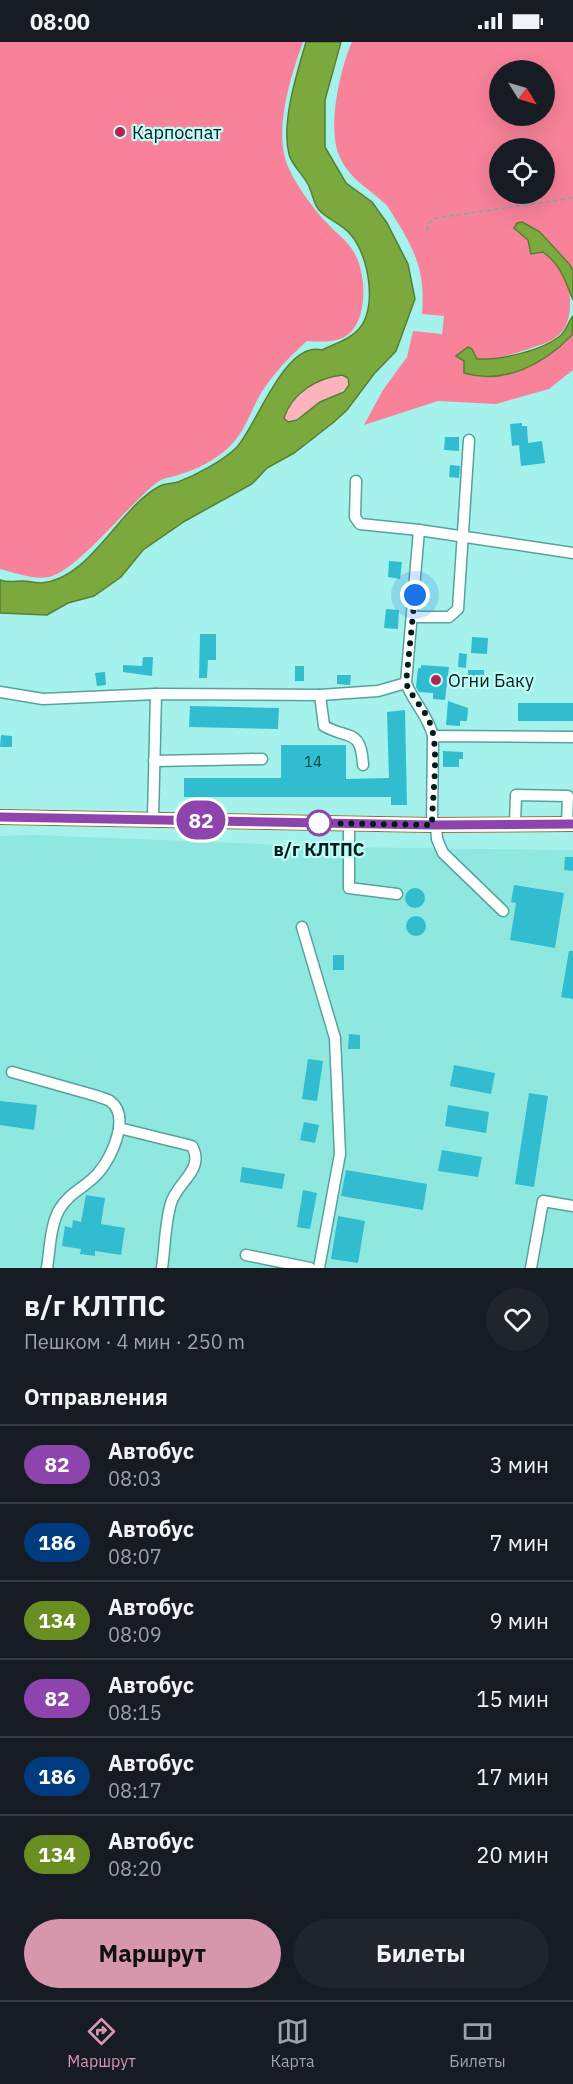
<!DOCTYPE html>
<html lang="ru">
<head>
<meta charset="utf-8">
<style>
  body { margin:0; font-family:"IBM Plex Sans",sans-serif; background:#20242c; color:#f1f3f6; height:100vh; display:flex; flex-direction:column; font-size:22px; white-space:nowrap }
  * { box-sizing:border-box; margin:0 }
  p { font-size:20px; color:#9ea1a6 }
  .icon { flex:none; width:33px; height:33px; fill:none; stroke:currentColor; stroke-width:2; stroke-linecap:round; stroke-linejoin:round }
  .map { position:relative; height:1226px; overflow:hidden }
  .sheet { display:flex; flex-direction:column; background:#171b24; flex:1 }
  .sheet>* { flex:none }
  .badge { padding:0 12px; border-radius:20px; font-size:21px; line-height:39px }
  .needle { width:39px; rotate:127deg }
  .buttons { position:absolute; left:489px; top:18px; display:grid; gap:12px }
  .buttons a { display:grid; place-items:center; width:66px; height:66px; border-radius:50%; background:#171b24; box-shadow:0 6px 24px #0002; font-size:30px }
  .you { position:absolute; width:30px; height:30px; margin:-15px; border:4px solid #fff; border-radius:50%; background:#1a73e8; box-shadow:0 0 0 9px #1a73e833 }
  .map>.badge { position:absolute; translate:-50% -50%; box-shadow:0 0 0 3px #fff }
  h2 { padding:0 24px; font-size:22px; line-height:54px }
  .round { display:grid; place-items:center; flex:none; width:63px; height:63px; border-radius:32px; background:#20242c }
  .headline { display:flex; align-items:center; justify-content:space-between; height:102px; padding:0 24px }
  h1 { font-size:28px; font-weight:700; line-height:45px }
  .cta { display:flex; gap:12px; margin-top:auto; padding:12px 24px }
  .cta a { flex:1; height:69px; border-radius:36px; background:#d696ab; color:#111; font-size:24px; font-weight:700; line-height:69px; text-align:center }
  .cta a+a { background:#20242c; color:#f1f3f6 }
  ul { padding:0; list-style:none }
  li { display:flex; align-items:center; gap:18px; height:78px; padding:0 24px; border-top:2px solid #363941 }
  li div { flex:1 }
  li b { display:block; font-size:22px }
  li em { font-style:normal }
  li .badge { min-width:66px; font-weight:700; text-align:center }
  .status { display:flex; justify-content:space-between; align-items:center; height:42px; padding:0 30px; background:#171b24; direction:ltr }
  .status svg { height:16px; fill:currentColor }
  .dock { display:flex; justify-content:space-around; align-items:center; height:84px; border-top:2px solid #363941; background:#171b24; font-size:16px; color:#9ea1a6 }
  .dock a { display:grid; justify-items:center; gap:3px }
  .dock .active { color:#d696ab }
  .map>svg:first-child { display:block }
  .built { fill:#8fe8e0 }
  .green { fill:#fbb3be }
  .forest { fill:#f88299; fill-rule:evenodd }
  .water { fill:#7ca93e; stroke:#577f34; stroke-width:1.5; fill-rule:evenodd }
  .building { fill:#31bccf }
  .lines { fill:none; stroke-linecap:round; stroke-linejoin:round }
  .minor-casing { stroke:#56a29d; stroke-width:13 }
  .major-casing { stroke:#946c2a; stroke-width:16 }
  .path { stroke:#71afaa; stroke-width:1.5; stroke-dasharray:4.5 3; stroke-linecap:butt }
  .minor { stroke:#fff; stroke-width:10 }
  .major { stroke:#eec184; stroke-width:14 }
  .line-casing { stroke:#fff; stroke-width:14 }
  .line { stroke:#8e44ad; stroke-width:9 }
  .walk { stroke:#001d1b; stroke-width:6; stroke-dasharray:0 10.8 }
  .poi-dot { fill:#b42450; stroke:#c0fdf7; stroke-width:2 }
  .stop-dot { fill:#fff; stroke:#8e44ad; stroke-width:3 }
  .labels { text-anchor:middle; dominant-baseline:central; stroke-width:4.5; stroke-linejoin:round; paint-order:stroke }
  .number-label { font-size:15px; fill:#0c4548 }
  .poi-label { font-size:18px; fill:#001d1b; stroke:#c0fdf7; text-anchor:start }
  .stop-label { font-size:18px; font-weight:bold; fill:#001d1b; stroke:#c0fdf7 }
</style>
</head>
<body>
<div class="status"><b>08:00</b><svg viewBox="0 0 49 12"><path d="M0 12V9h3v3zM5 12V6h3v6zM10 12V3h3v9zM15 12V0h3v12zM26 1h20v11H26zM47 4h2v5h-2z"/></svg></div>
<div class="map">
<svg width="573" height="1226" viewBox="0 0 573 1226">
  <rect width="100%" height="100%" fill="#a5f2ec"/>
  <polygon class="built" points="35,793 335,805 573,808 573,1226 0,1226 0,794"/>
  <path class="green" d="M342,333L348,336L349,343C344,350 297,378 288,380L283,375C293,351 316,336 342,333Z"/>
  <g class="forest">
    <path d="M0,0H303C291,33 276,82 285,116C290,135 313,167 327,181C336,191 349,200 355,212C366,232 368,273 350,291C340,301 320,300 307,299C290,314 273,332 261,351C250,370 245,390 229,405C215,418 198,427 181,432C174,435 166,435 159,439C130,460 79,528 49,535C33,538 16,531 0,527Z"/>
    <path d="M352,0H573V229L570,223L543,210C557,220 564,231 569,247C573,275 567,295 540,303C518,310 500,318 476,317L472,307L460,316L503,334C531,325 553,313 573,292V328L549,347L496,362L438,359L364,383L383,348L407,315L413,289L442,292L444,274L422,272C425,234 418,214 398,181C393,174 389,164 382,159C365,144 348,135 339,113C327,86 340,26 352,0ZM500,28H544V74H500ZM500,106H544V152H500Z"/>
  </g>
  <g class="water">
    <path d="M306,0H341L325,58V105L346,141L372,160L387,181L408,222L415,257L396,309L374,332L347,368L334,380L294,411L267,426L252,442L185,479L143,508L121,535L94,554L68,561L47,573L0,571V538C8,541 15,539 23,539C29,539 35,541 41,541C90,538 119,465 160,444C165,441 172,442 178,440C196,433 223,419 237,405C257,383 285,298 322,308C334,302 349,298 358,288C378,266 369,214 351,193C343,182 328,178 319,168C314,162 313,154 310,147C306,134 292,125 289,112C281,80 297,31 306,0ZM342,333L348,336L349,343L344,350L320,360L297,378L288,380L284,376C292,351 317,336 342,333Z"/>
    <path d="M522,180L540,190L570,223L573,229V258C565,238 561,223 543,210L531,212L528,198L514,186L517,181Z"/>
    <path d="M573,274L572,293C544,322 505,343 464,331V319L456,314L468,305L472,307L477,317C500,318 543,309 561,293C566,289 568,280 573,274Z"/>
  </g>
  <g class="building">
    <polygon points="522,381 522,384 527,384 528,401 542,399 545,421 521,424 519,403 512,404 510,382"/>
    <polygon points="445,395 459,395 459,409 444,408"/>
    <polygon points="450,423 460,424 459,436 449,435"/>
    <polygon points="389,519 402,520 400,537 388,535"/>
    <polygon points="386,567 399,568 398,587 384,586"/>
    <polygon points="200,592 216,592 216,618 208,618 207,636 199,636"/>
    <polygon points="472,595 488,596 487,612 471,611"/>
    <polygon points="459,611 467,612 466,626 458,625"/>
    <polygon points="143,615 153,615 152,634 123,630 123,623 142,624"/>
    <polygon points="421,623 449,625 445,658 433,657 433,651 419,650 416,645 418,626 421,626"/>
    <rect x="295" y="624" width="9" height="15"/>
    <rect x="468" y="628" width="16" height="13"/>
    <polygon points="105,630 106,643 97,644 95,631"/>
    <polygon points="337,633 351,633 350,643 337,642"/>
    <polygon points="448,659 468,666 467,679 460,679 460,684 446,683"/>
    <rect x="518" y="661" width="55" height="18"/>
    <polygon points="190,664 279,666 278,687 189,685"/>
    <polygon points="405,668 407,763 391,763 391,755 184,755 184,736 281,736 281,703 346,703 346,737 389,736 387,670"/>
    <polygon points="1,693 12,694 12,705 0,705"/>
    <polygon points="443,709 463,710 463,717 459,717 459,725 443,725"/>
    <polygon points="565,815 573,815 573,829 564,828"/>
    <polygon points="514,843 564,851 555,906 510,898 516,861 511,860"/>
    <circle cx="415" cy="856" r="10"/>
    <circle cx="416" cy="884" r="10"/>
    <polygon points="569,909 573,909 573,957 561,955"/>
    <rect x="333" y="913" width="11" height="15"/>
    <polygon points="349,992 360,993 360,1007 348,1007"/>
    <polygon points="308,1017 323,1019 317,1059 302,1057"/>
    <polygon points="454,1023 495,1031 491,1052 450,1044"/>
    <polygon points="529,1051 548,1054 534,1145 515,1142"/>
    <polygon points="0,1059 37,1063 34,1088 0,1083"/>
    <polygon points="448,1063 489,1070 486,1091 445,1084"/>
    <polygon points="304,1080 319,1083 315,1101 300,1098"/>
    <polygon points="442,1108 482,1115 478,1135 438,1129"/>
    <polygon points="242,1125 285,1132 282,1147 240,1140"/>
    <polygon points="346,1128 427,1142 423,1168 341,1154"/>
    <polygon points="303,1148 317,1151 310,1187 297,1185"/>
    <polygon points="86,1153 105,1156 101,1182 125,1186 121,1213 95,1209 95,1214 80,1212 81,1207 62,1204 65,1184 72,1186 73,1178 81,1180"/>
    <polygon points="338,1174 365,1179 358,1221 331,1217"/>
  </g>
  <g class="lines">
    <g class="minor-casing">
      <g id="minor">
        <polyline points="356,439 355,475 360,482 419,488"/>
        <polyline points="414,575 449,575 458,567 469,398"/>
        <path d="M406,641C413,660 428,673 433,694"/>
        <polyline points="0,650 43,657 156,652"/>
        <path d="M320,653L324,684C349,698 361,686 363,723"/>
        <polyline points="154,719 262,717"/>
        <polyline points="153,777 156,652 320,653 378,649 406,641 419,488 573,511"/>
        <polyline points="349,781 349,846 397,852"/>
        <polyline points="515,782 516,753 568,754 567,782"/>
        <polyline points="432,783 433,694 573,695"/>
        <polyline points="436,783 437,797 443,811 503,869"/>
        <polyline points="302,885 335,996 340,1112 319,1226"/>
        <path d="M12,1030L97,1054C101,1056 107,1057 110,1059C131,1074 112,1115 99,1130C87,1145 69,1150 59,1168C50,1185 50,1207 47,1226"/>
        <path d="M119,1086L192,1104C205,1128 178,1139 171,1161C165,1181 165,1205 162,1226"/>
        <polyline points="246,1213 310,1226"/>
        <polyline points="531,1226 543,1159 573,1164"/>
      </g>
    </g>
    <g class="major-casing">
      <polyline id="major" points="0,775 432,783 573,782"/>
    </g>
    <polyline class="path" points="427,189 429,181 436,176 573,156"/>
    <use href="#minor" class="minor"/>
    <use href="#major" class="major"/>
  </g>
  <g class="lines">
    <g class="line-casing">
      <polyline id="line" points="0,775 432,783 573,782"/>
    </g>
    <use href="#line" class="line"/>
    <path class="walk" d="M319,781L432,783C432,755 440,706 430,681C424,666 412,656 406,641L415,553"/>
  </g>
  <g class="poi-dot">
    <circle cx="120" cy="90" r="6"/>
    <circle cx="436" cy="638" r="6"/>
  </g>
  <circle class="stop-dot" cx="319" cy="781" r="12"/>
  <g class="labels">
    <g class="number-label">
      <text x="313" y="719">14</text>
    </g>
    <g class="poi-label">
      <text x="132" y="90">Карпоспат</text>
      <text x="448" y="638">Огни Баку</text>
    </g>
    <g class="stop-label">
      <text x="319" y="807">в/г КЛТПС</text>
    </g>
  </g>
</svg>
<div class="buttons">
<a><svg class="needle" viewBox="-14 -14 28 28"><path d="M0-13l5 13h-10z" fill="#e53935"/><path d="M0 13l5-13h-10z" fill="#9ea1a6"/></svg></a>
<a><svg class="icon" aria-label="locate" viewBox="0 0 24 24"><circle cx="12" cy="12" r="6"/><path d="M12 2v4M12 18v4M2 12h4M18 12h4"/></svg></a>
</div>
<div class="you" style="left:415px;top:553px"></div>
<b class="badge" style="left:201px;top:778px;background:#8e44ad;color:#fff">82</b>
</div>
<section class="sheet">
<div class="headline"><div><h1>в/г КЛТПС</h1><p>Пешком · 4 мин · 250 m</p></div><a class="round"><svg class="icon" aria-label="heart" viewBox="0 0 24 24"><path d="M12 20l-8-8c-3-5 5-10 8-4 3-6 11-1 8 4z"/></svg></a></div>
<h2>Отправления</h2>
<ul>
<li><span class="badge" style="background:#8e44ad;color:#fff">82</span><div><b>Автобус</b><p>08:03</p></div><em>3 мин</em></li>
<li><span class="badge" style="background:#003b80;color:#fff">186</span><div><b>Автобус</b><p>08:07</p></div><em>7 мин</em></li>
<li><span class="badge" style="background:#6b8e23;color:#fff">134</span><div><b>Автобус</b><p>08:09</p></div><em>9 мин</em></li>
<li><span class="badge" style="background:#8e44ad;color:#fff">82</span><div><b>Автобус</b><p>08:15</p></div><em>15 мин</em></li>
<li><span class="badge" style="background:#003b80;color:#fff">186</span><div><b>Автобус</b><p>08:17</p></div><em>17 мин</em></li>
<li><span class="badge" style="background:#6b8e23;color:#fff">134</span><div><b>Автобус</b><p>08:20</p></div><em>20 мин</em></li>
</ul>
<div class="cta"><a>Маршрут</a><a>Билеты</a></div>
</section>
<nav class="dock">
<a class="active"><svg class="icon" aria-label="directions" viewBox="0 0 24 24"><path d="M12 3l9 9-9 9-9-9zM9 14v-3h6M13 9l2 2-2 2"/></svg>Маршрут</a>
<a><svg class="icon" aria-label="map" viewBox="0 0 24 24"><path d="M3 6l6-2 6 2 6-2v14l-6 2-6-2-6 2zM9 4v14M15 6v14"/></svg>Карта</a>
<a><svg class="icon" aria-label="tickets" viewBox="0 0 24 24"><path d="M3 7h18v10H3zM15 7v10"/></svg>Билеты</a>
</nav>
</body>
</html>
